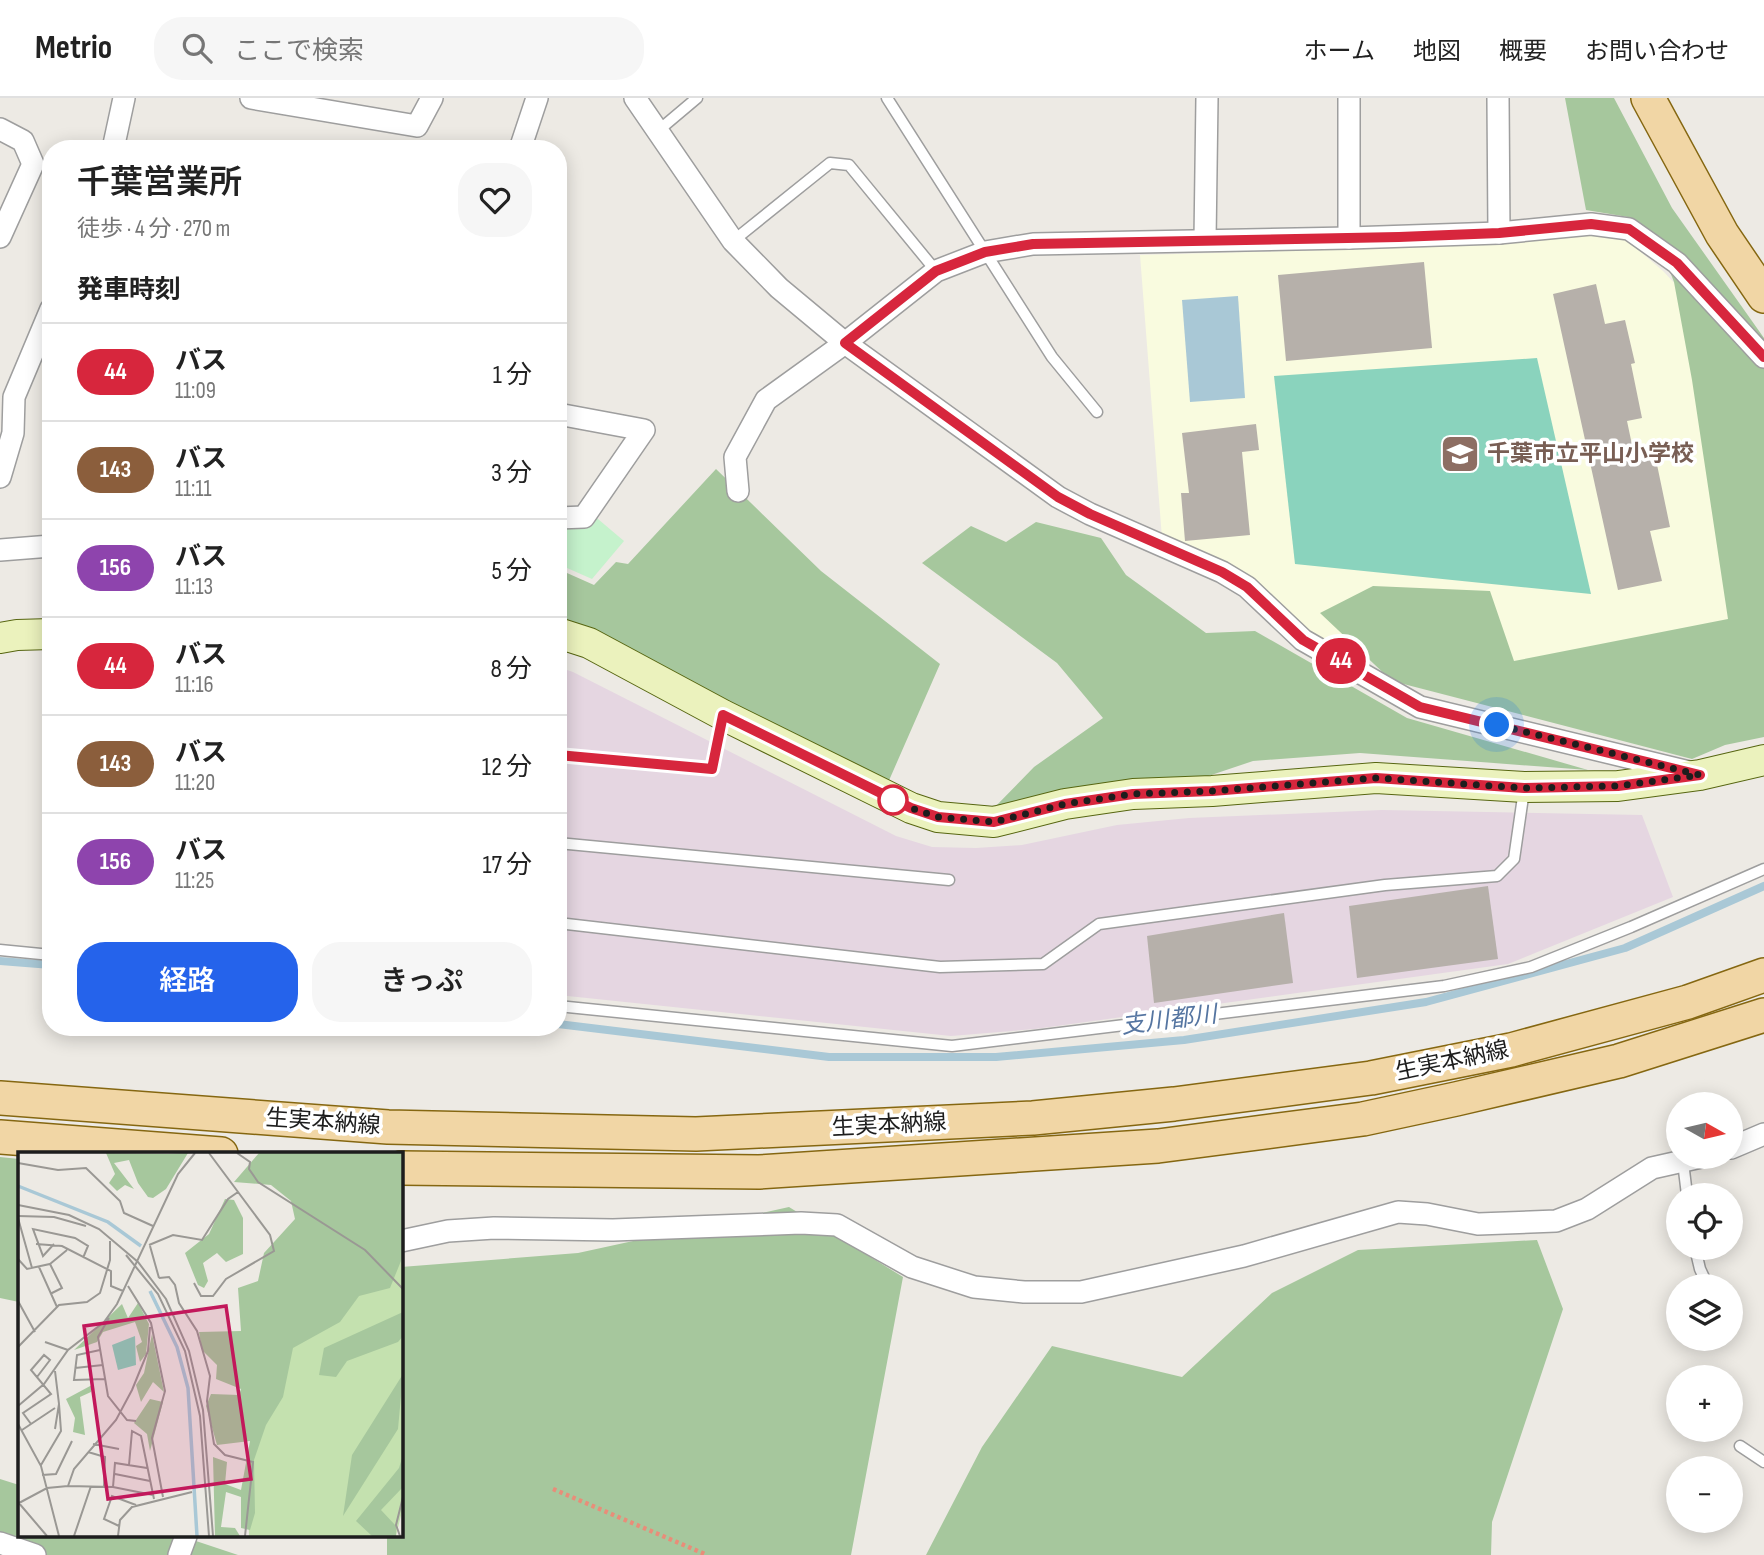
<!DOCTYPE html>
<html lang="ja">
<head>
<meta charset="utf-8">
<style>
  body { margin:0; font-family:"Sofia Sans Condensed","Noto Sans JP",sans-serif; background:#f6f6f6; color:#222; height:100vh; display:flex; flex-direction:column; font-size:26px; white-space:nowrap }
  * { box-sizing:border-box; margin:0 }
  p { font-size:23px; color:#767676 }
  .icon { flex:none; width:38px; height:38px; fill:none; stroke:currentColor; stroke-width:2; stroke-linecap:round; stroke-linejoin:round }
  .map { position:relative; flex:1; overflow:hidden }
  .panel { position:absolute; left:42px; top:42px; width:525px; height:896px; display:flex; flex-direction:column; background:#fff; border-radius:28px; box-shadow:0 4px 18px #0003 }
  .panel>* { flex:none }
  .badge { padding:0 14px; border-radius:23px; font-size:24px; line-height:46px }
  .needle { width:46px; rotate:98deg }
  .buttons { position:absolute; left:1666px; top:994px; display:grid; gap:14px }
  .buttons a { display:grid; place-items:center; width:77px; height:77px; border-radius:50%; background:#fff; box-shadow:0 4px 18px #0003; font-size:35px }
  .you { position:absolute; width:35px; height:35px; margin:-18px; border:5px solid #fff; border-radius:50%; background:#1a73e8; box-shadow:0 0 0 10px #1a73e833 }
  .map>.badge { position:absolute; translate:-50% -50%; box-shadow:0 0 0 4px #fff }
  h2 { padding:0 35px; font-size:26px; line-height:63px }
  .round { display:grid; place-items:center; flex:none; width:74px; height:74px; border-radius:28px; background:#f6f6f6 }
  .overview { display:flex; align-items:center; justify-content:space-between; height:119px; padding:0 35px }
  h1 { font-size:33px; font-weight:600; line-height:52px }
  .action { display:flex; gap:14px; margin-top:auto; padding:14px 35px }
  .action a { flex:1; height:80px; border-radius:28px; background:#2563eb; color:#fff; font-size:28px; font-weight:600; line-height:80px; text-align:center }
  .action a+a { background:#f6f6f6; color:#222 }
  ul { padding:0; list-style:none }
  li { display:flex; align-items:center; gap:21px; height:98px; padding:0 35px; border-top:2px solid #e0e0e0 }
  li div { flex:1 }
  li b { display:block; font-size:26px }
  li em { font-style:normal }
  li .badge { min-width:77px; font-weight:700; text-align:center }
  header { display:flex; align-items:center; gap:42px; box-sizing:border-box; height:98px; padding:0 35px; background:#fff; border-bottom:2px solid #e0e0e0 }
  header strong { font-size:33px }
  nav { display:flex; gap:38px; margin-inline-start:auto; font-size:24px }
  .search { width:490px; height:63px; background:#f6f6f6; display:flex; align-items:center; gap:18px; box-sizing:border-box; padding:0 24px; border-radius:28px; color:#767676; font-size:26px }
  .map>svg:first-child { display:block }
  .industrial { fill:#e5d6e1 }
  .education { fill:#f9fbdf }
  .forest { fill:#a6c79d }
  .park { fill:#c5f2cc }
  .pitch { fill:#8ad3bd }
  .water { fill:#a9c8d6 }
  .lines { fill:none; stroke-linecap:round; stroke-linejoin:round }
  .stream { stroke:#a9c8d6; stroke-width:8 }
  .building { fill:#b6b0aa }
  .lane-casing { stroke:#9e9e9e; stroke-width:13 }
  .street-casing { stroke:#9e9e9e; stroke-width:24 }
  .secondary-casing { stroke:#576611; stroke-width:32 }
  .primary-casing { stroke:#856711; stroke-width:36 }
  .path { stroke:#e98d79; stroke-width:4.5; stroke-dasharray:3.5 3.5; stroke-linecap:butt }
  .lane { stroke:#fff; stroke-width:10 }
  .street { stroke:#fff; stroke-width:21 }
  .secondary { stroke:#ebf2bd; stroke-width:30 }
  .primary { stroke:#f1d6a5; stroke-width:33 }
  .line-casing { stroke:#fff; stroke-width:16 }
  .line { stroke:#d7263d; stroke-width:10 }
  .walk { stroke:#1d1d1d; stroke-width:7; stroke-dasharray:0 12.6 }
  .stop-dot { fill:#fff; stroke:#d7263d; stroke-width:3.5 }
  .labels { text-anchor:middle; dominant-baseline:central; stroke-width:7; stroke-linejoin:round; paint-order:stroke }
  .education-label { font-size:23px; font-weight:bold; fill:#785e54; stroke:#fff; text-anchor:start }
  .street-label { font-size:23px; fill:#1d1d1d; stroke:#fff }
  .water-label { font-size:24px; font-style:italic; fill:#5575a1; stroke:#fff }
  .inset-river { fill:none; stroke:#a9c8d6; stroke-width:3.5 }
  .inset-road { fill:none; stroke:#9a9894; stroke-width:2 }
  .view { fill:#c2185b; fill-opacity:0.15; stroke:#c2185b; stroke-width:3.5 }
  .inset-edge { fill:none; stroke:#1d1d1d; stroke-width:3.5 }
</style>
</head>
<body>
<header>
<strong>Metrio</strong>
<div class="search"><svg class="icon" aria-label="search" viewBox="0 0 24 24"><circle cx="10" cy="10" r="6"/><path d="M15 15l6 6"/></svg>ここで検索</div>
<nav><a>ホーム</a><a>地図</a><a>概要</a><a>お問い合わせ</a></nav>
</header>
<div class="map">
<svg width="1764" height="1457" viewBox="0 0 1764 1457">
  <rect width="100%" height="100%" fill="#edeae4"/>
  <polygon class="industrial" points="558,569 573,574 896,738 932,749 976,750 1022,747 1117,727 1189,720 1382,712 1642,717 1673,799 1508,866 1035,931 951,938 558,897"/>
  <polygon class="education" points="1616,133 1663,173 1764,281 1764,431 1754,532 1544,598 1306,536 1162,440 1140,157 1433,149"/>
  <g class="forest">
    <polygon points="1565,0 1614,0 1672,110 1764,240 1764,639 1725,647 1692,661 1392,583 1320,515 1373,488 1490,493 1514,563 1728,521 1692,282 1674,184 1658,143 1628,119 1586,112"/>
    <polygon points="716,371 821,473 940,566 887,687 558,524 558,471 594,487 616,464 628,466"/>
    <polygon points="1036,424 1101,440 1126,477 1206,535 1255,533 1407,620 1588,672 1360,655 1253,663 1128,705 992,712 1034,669 1103,620 1057,565 922,465 971,428 1006,444"/>
    <polygon points="0,1059 19,1061 19,1204 0,1200"/>
    <polygon points="789,1109 903,1179 851,1457 387,1457 387,1438 401,1438 401,1169 578,1155"/>
    <polygon points="1537,1142 1563,1211 1492,1424 1491,1457 926,1457 982,1349 1052,1248 1182,1279 1272,1195 1358,1152"/>
    <polygon points="0,1381 19,1387 19,1438 181,1438 238,1457 0,1457"/>
  </g>
  <polygon class="park" points="592,416 624,443 592,481 558,466 558,428"/>
  <polygon class="pitch" points="1537,260 1591,496 1295,466 1274,278"/>
  <polygon class="water" points="1238,198 1245,300 1190,304 1182,202"/>
  <g class="lines">
    <g class="stream">
      <polyline points="0,863 51,867"/>
      <polyline points="558,926 829,959 996,959 1184,942 1426,904 1625,850 1764,788"/>
    </g>
  </g>
  <g class="building">
    <polygon points="1424,164 1432,250 1286,263 1278,177"/>
    <polygon points="1596,186 1605,226 1625,222 1635,265 1631,266 1642,320 1627,323 1635,361 1655,357 1670,429 1650,433 1662,483 1618,492 1553,196"/>
    <polygon points="1256,326 1259,352 1242,354 1250,437 1185,443 1181,395 1189,395 1182,335"/>
    <polygon points="1488,788 1498,861 1357,880 1349,808"/>
    <polygon points="1284,815 1293,885 1154,905 1147,838"/>
  </g>
  <g class="lines">
    <g class="lane-casing">
      <g id="lane">
        <polyline points="887,0 1052,259 1097,314"/>
        <polyline points="659,32 697,0"/>
        <polyline points="733,143 830,65 849,67 936,173"/>
        <polyline points="558,658 712,671 722,620"/>
        <polyline points="558,745 949,782"/>
        <polyline points="558,825 940,869 1043,866 1099,826 1385,787 1497,778 1514,761 1524,692"/>
        <polyline points="0,852 51,857"/>
        <polyline points="558,908 952,948 1444,888 1531,869 1631,829 1764,771"/>
        <polyline points="1683,1064 1687,1097"/>
        <polyline points="1695,1150 1700,1171 1708,1188"/>
        <polyline points="1740,1348 1764,1364"/>
      </g>
    </g>
    <g class="street-casing">
      <g id="street">
        <polyline points="251,0 417,28 432,0"/>
        <polyline points="635,0 733,143 779,190 845,245 1058,399 1090,416 1222,474 1247,489 1303,542 1420,609 1689,674"/>
        <polyline points="1498,0 1499,135"/>
        <polyline points="0,31 23,43 33,66 0,139"/>
        <polyline points="113,51 124,0"/>
        <polyline points="520,51 537,0"/>
        <polyline points="1349,140 1349,0"/>
        <polyline points="1205,142 1207,0"/>
        <polyline points="558,316 644,332 584,419 558,420"/>
        <polyline points="0,379 13,335 14,299 51,211"/>
        <polyline points="738,393 735,359 766,302 845,245 936,173 985,154 1033,146 1349,140 1499,135 1591,126 1629,131 1677,165 1764,259"/>
        <polyline points="0,452 51,448"/>
        <polyline points="1731,1050 1764,1036"/>
        <polyline points="401,1143 448,1133 494,1130 613,1132 801,1125 837,1127 912,1169 974,1189 1024,1194 1081,1194 1244,1158 1398,1114 1427,1116 1478,1126 1556,1123 1587,1111 1652,1070 1701,1059"/>
        <polyline points="0,1445 35,1457"/>
        <polyline points="179,1457 186,1438"/>
      </g>
    </g>
    <g class="secondary-casing">
      <g id="secondary">
        <polyline points="558,535 589,545 723,617 911,710 938,719 994,724 1065,706 1133,696 1212,693 1376,680 1524,689 1618,688 1700,677 1764,662"/>
        <polyline points="0,540 17,537 51,536"/>
      </g>
    </g>
    <g class="primary-casing">
      <g id="primary">
        <polyline points="1648,0 1722,136 1764,198"/>
        <polyline points="0,1000 388,1029 696,1036 1033,1020 1174,1006 1371,980 1511,952 1688,904 1764,877"/>
        <polyline points="0,1039 221,1056"/>
        <polyline points="401,1070 759,1074 1158,1048 1363,1021 1456,1001 1619,963 1764,917"/>
      </g>
    </g>
    <polyline class="path" points="553,1391 707,1457"/>
    <use href="#lane" class="lane"/>
    <use href="#street" class="street"/>
    <use href="#secondary" class="secondary"/>
    <use href="#primary" class="primary"/>
  </g>
  <g class="lines">
    <g class="line-casing">
      <polyline id="line" points="558,657 712,671 723,617 911,710 938,719 994,724 1065,706 1133,696 1212,693 1376,680 1524,690 1618,688 1700,677 1420,609 1303,542 1247,489 1222,474 1090,416 1058,399 845,245 936,173 985,154 1033,146 1399,139 1499,135 1591,126 1629,131 1677,165 1764,259"/>
    </g>
    <use href="#line" class="line"/>
    <polyline class="walk" points="893,702 887,698 911,710 938,719 994,724 1065,706 1133,696 1212,693 1376,680 1524,690 1618,688 1700,677 1497,627"/>
  </g>
  <defs>
    <g id="school-square" transform="scale(2.0125)"><rect x="-9" y="-9" width="18" height="18" rx="4" fill="#8d6e63" stroke="#fff"/><path d="M0-5L7-2L0 1L-7-2ZM-4 1L0 2.5L4 1V4Q0 6-4 4Z" fill="#fff"/></g>
  </defs>
  <g fill-rule="evenodd">
    <use href="#school-square" x="1460" y="356"/>
  </g>
  <circle class="stop-dot" cx="893" cy="702" r="14"/>
  <g class="labels">
    <g class="education-label">
      <text x="1487" y="356">千葉市立平山小学校</text>
    </g>
    <g class="street-label">
      <text transform="translate(1452 963) rotate(-12)">生実本納線</text>
      <text transform="translate(323 1024) rotate(4)">生実本納線</text>
      <text transform="translate(889 1027) rotate(-3)">生実本納線</text>
    </g>
    <g class="water-label">
      <text transform="translate(1169 922) rotate(-7)">支川都川</text>
    </g>
  </g>
  <g transform="translate(18 1054)">
    <rect width="385" height="385" fill="#edeae4"/>
    <path d="M385,89V355L378,384H231L230,346L239,280L274,193L321,166Z" fill="#c4e1af"/>
    <path d="M88,1L150,2L170,1L148,37L135,46L130,45L120,31L111,8L96,11L116,37L107,33L99,39L91,31L97,22ZM241,1H385V104L372,136L341,144L322,170L275,196L265,245L248,273L236,308L237,361L232,378L223,376V345L208,340L203,375L217,376L222,384H197L195,305L209,310L207,332L223,338L232,289L199,293L188,254L193,242L221,243L223,237L198,227L199,213L184,198L181,180L223,179L220,136L240,129L246,101L277,67L273,49L253,33L216,30ZM207,47L216,48L225,66V102L208,110L199,101L185,111L190,129L186,136L180,133L167,101L191,82ZM120,151L131,172L128,202L122,210L118,194L124,190L117,170L85,180L79,190L56,198L104,152L110,166ZM385,160V184L380,190L329,209L318,225L301,223L306,196ZM134,182L146,240L135,230L123,250L118,233L126,221ZM385,222L380,277L325,364L334,303ZM74,233L73,240L62,245L67,283L55,280L57,266L48,247ZM132,247L145,250L132,299L129,282L116,271ZM385,303V335L363,358L378,374V384H354L338,369L381,316Z" fill="#a6c79d"/>
    <path d="M117,184L118,213L100,218L94,193Z" fill="#8ad3bd"/>
    <path class="inset-river" d="M0,34L90,70L123,94M132,139L159,195L170,236L179,384"/>
    <path class="inset-road" d="M219,1L232,10L231,17L240,30L347,98L385,137M0,11L40,18L68,16L102,49L106,61L135,74M0,53L51,63L81,77L120,110L148,147L171,199L185,258L195,384M0,64L36,65L68,74M0,66L14,116M18,92L44,94L93,119V134L105,139M36,92L25,104L15,77L57,86L70,94L65,106M131,93L155,83L184,88L210,47L220,40M132,94L141,126M108,103L140,142L167,199L182,264L191,384M0,107L9,117L32,112L44,136L32,142M32,112L49,98M21,115L39,155M141,126L151,125L157,133L161,151L179,179L192,224L189,249L196,292L207,303L235,310L227,384M176,131L183,144H195L208,127L256,99L252,83L191,1M110,134L133,171L147,239L134,286L145,345M0,149L17,180M91,166L80,185L90,244L109,268L118,269M27,190L50,198M0,195L41,153L69,150L82,141L92,108V89M82,198L59,203L56,228L87,227M57,216L85,213M37,219L41,252L37,277M0,254L26,232L50,198L86,170L99,152L160,22L177,1M0,272L23,314L41,384M13,272L5,261L33,242L13,218L26,203L32,208L19,225M4,278L37,256M75,292L101,297M70,300L87,305L86,334M23,313L43,279L41,252M111,313L114,279L123,284L136,347M97,322L132,329M24,323L38,322L54,289M50,334L56,317L98,268L114,238L130,199L132,175M95,335L97,311L129,316M0,350L29,384M1,351L29,336L50,334L95,335L135,343M101,374L86,367L94,344L118,353M56,384L73,334M100,384L102,368L114,355L174,340M382,384L378,373L385,345"/>
    <path class="view" d="M208,154L233,327L90,347L66,174Z"/>
    <rect width="385" height="385" class="inset-edge"/>
  </g>
</svg>
<div class="buttons">
<a><svg class="needle" viewBox="-14 -14 28 28"><path d="M0-13l5 13h-10z" fill="#e53935"/><path d="M0 13l5-13h-10z" fill="#767676"/></svg></a>
<a><svg class="icon" aria-label="locate" viewBox="0 0 24 24"><circle cx="12" cy="12" r="6"/><path d="M12 2v4M12 18v4M2 12h4M18 12h4"/></svg></a>
<a><svg class="icon" aria-label="layers" viewBox="0 0 24 24"><path d="M12 4l9 5-9 5-9-5zM3 14l9 5 9-5"/></svg></a>
<a>+</a>
<a>−</a>
</div>
<div class="you" style="left:1497px;top:627px"></div>
<b class="badge" style="left:1341px;top:563px;background:#d7263d;color:#fff">44</b>
<section class="panel">
<div class="overview"><div><h1>千葉営業所</h1><p>徒歩 · 4 分 · 270 m</p></div><a class="round"><svg class="icon" aria-label="heart" viewBox="0 0 24 24"><path d="M12 20l-8-8c-3-5 5-10 8-4 3-6 11-1 8 4z"/></svg></a></div>
<h2>発車時刻</h2>
<ul>
<li><span class="badge" style="background:#d7263d;color:#fff">44</span><div><b>バス</b><p>11:09</p></div><em>1 分</em></li>
<li><span class="badge" style="background:#8b5e3c;color:#fff">143</span><div><b>バス</b><p>11:11</p></div><em>3 分</em></li>
<li><span class="badge" style="background:#8e44ad;color:#fff">156</span><div><b>バス</b><p>11:13</p></div><em>5 分</em></li>
<li><span class="badge" style="background:#d7263d;color:#fff">44</span><div><b>バス</b><p>11:16</p></div><em>8 分</em></li>
<li><span class="badge" style="background:#8b5e3c;color:#fff">143</span><div><b>バス</b><p>11:20</p></div><em>12 分</em></li>
<li><span class="badge" style="background:#8e44ad;color:#fff">156</span><div><b>バス</b><p>11:25</p></div><em>17 分</em></li>
</ul>
<div class="action"><a>経路</a><a>きっぷ</a></div>
</section>
</div>
</body>
</html>
